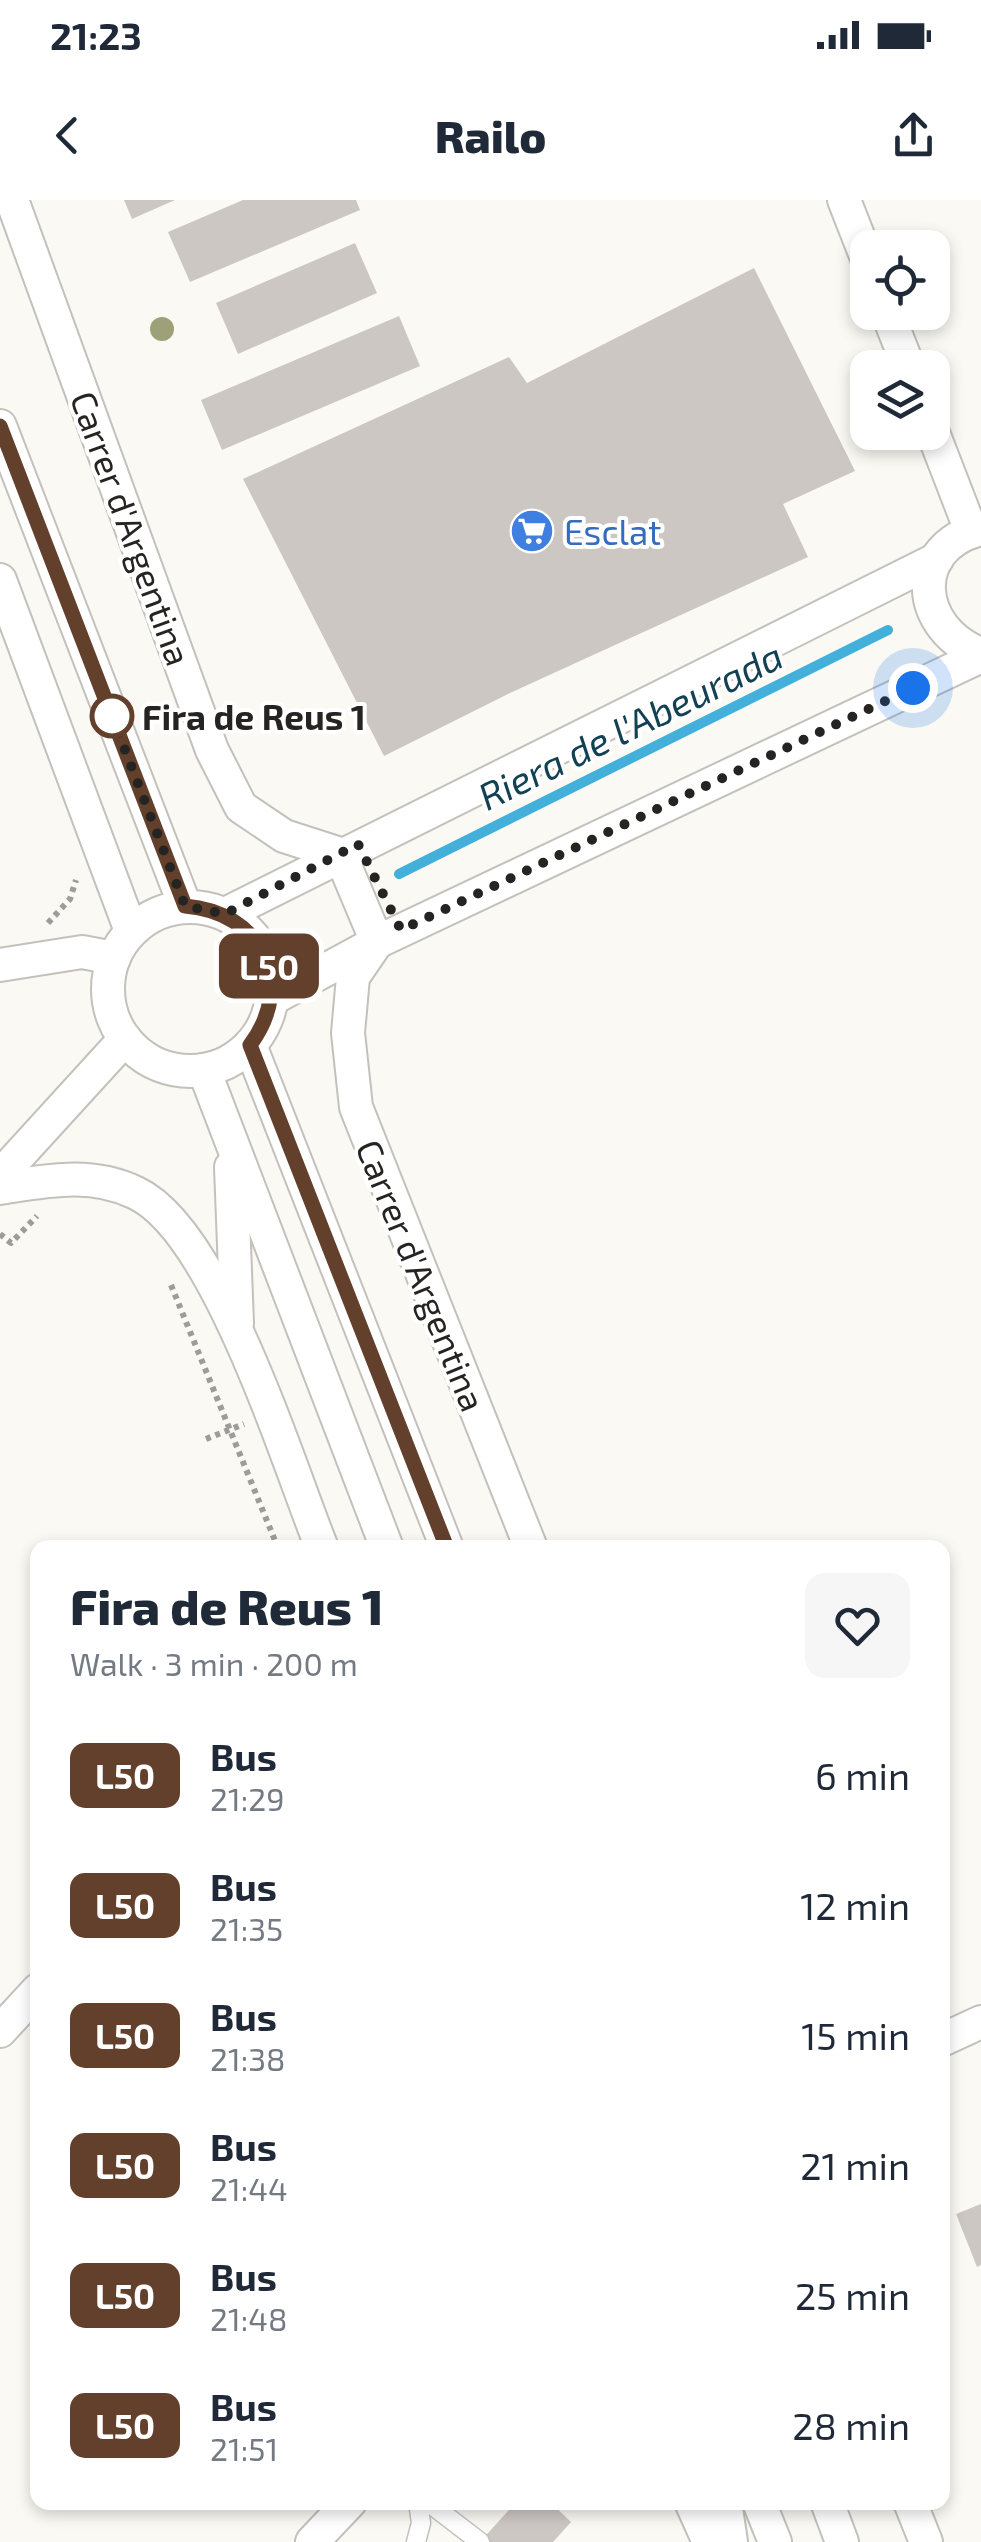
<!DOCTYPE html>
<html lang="en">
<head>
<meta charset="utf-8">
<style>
  body { margin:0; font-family:"Exo 2",sans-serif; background:#f6f6f7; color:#1f2937; height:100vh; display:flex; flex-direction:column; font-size:38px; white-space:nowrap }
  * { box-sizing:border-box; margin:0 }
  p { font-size:32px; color:#747a83 }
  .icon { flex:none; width:55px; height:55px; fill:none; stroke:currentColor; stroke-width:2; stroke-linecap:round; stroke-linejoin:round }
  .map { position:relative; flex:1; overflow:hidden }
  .drawer { position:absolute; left:30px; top:1340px; width:920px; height:970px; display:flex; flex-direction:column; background:#fff; border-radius:20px; box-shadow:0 5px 15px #0003 }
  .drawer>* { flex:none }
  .badge { padding:0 20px; border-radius:15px; font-size:35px; line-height:65px }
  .buttons { position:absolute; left:850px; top:30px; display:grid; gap:20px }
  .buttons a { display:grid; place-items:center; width:100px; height:100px; border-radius:20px; background:#fff; box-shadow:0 5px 15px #0003; font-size:50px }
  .you { position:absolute; width:50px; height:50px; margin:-25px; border:8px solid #fff; border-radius:50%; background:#1a73e8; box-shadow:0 0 0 15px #1a73e833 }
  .map>.badge { position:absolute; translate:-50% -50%; box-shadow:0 0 0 5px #fff }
  .round { display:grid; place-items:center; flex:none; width:105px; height:105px; border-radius:20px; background:#f6f6f7 }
  .summary { display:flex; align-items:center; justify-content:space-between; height:170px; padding:0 40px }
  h1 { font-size:48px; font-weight:800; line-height:75px }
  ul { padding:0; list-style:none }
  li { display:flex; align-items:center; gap:30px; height:130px; padding:0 40px }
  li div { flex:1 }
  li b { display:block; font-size:38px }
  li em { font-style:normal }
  li .badge { min-width:110px; font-weight:700; text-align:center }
  .status { display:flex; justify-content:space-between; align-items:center; height:70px; padding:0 50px; background:#fff; direction:ltr }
  .status svg { height:28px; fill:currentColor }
  header { display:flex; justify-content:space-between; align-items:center; height:130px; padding:0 40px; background:#fff; font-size:45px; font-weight:800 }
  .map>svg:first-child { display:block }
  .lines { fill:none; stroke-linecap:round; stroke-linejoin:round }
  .stream { stroke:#42b0da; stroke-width:10 }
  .building { fill:#cdc7c4 }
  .lane-casing { stroke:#c4c1bc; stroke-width:21 }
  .street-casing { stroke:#c4c1bc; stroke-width:36 }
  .path { stroke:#9e9c98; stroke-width:6; stroke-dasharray:5 5; stroke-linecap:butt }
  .lane { stroke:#fff; stroke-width:18 }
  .street { stroke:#fff; stroke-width:32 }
  .tree { fill:#9ea07a }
  .line-casing { stroke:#fff; stroke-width:22 }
  .line { stroke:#63402c; stroke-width:15 }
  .walk { stroke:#252422; stroke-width:10; stroke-dasharray:0 18 }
  .stop-dot { fill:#fff; stroke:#63402c; stroke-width:5 }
  .labels { text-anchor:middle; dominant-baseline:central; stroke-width:8; stroke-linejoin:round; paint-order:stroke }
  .street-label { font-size:35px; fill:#252422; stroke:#fff }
  .shop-label { font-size:35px; fill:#366cbe; stroke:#fff; text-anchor:start }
  .stop-label { font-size:35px; font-weight:bold; fill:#252422; stroke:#fff; text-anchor:start }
  .water-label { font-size:38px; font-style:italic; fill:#124153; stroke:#fff }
</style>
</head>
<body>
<div class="status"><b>21:23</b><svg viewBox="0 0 49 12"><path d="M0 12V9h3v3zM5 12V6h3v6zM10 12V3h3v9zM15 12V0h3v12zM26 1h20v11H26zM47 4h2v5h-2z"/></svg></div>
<header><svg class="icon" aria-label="back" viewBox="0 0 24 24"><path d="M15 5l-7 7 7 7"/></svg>Railo<svg class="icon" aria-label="share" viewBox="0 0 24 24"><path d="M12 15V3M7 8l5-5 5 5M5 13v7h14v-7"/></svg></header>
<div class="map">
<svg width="981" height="2342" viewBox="0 0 981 2342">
  <rect width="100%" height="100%" fill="#fbf9f3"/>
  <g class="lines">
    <polyline class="stream" points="399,674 888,430"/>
  </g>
  <g class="building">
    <polygon points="124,0 175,0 132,19"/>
    <polygon points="243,0 356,0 360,10 190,82 168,32"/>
    <polygon points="355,43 377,93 238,154 216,103"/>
    <polygon points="754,68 855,271 783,304 808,357 510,493 384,556 243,279 509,157 527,183"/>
    <polygon points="399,116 420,166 222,250 201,200"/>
    <polygon points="981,2004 981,2065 977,2067 956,2014"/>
    <polygon points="516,2302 550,2302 571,2322 553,2342 480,2342"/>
  </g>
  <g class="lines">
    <g class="lane-casing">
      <g id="lane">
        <polyline points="428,2302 480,2342"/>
        <polyline points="416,2342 421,2323 418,2302"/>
      </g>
    </g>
    <g class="street-casing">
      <g id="street">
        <polyline points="12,0 212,550 241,607 284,636 340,654 377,742 353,777 348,833 356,907 531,1348"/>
        <polyline points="844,0 868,61"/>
        <polyline points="887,112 909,168"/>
        <polyline points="0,226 185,706"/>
        <polyline points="932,230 971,331"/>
        <path d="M981,329C908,347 915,429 981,454"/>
        <polyline points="0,380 131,731"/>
        <circle cx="190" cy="789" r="82"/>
        <polyline points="225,714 937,359"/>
        <polyline points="0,765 82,752 114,758"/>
        <polyline points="272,799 377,742 981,456"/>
        <polyline points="250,845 447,1348"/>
        <polyline points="204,870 387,1348"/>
        <polyline points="231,967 237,1123"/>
        <polyline points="0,976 125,839"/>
        <path d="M0,988C46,981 91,971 136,993C217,1031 287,1261 322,1348"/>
        <polyline points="0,1831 38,1790"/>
        <polyline points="942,1840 981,1822"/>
        <polyline points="691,2302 709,2342"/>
        <polyline points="725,2302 731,2342"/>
        <polyline points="759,2302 775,2342"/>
        <polyline points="827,2302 842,2342"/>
        <polyline points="910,2302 926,2342"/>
        <polyline points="312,2342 350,2302"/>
      </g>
    </g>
    <g class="path">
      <polyline points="48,723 70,699 76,680"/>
      <polyline points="0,1034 11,1043 37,1016"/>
      <polyline points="171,1085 278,1348"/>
      <polyline points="206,1239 244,1224"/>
    </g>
    <use href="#lane" class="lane"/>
    <use href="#street" class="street"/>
  </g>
  <circle class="tree" cx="162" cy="129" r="12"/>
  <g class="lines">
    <g class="line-casing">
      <path id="line" d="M0,226L185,706C261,712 297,782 250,845L447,1348"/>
    </g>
    <use href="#line" class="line"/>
    <polyline class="walk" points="112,516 185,706 225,714 358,644 401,730 913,488"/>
  </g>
  <defs>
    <g id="supermarket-disc" transform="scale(2.25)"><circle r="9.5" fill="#3f7fe0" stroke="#fff"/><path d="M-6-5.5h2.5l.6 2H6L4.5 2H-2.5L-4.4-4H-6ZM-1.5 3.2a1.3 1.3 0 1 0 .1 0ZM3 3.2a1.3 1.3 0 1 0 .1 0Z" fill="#fff"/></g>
  </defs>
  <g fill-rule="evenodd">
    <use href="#supermarket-disc" x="532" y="331"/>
  </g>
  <circle class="stop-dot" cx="112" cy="516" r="20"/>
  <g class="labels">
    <g class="street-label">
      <text transform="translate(132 328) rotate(70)">Carrer d'Argentina</text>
      <text transform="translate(422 1075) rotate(68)">Carrer d'Argentina</text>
    </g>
    <g class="shop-label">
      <text x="564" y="331">Esclat</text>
    </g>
    <g class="stop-label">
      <text x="142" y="516">Fira de Reus 1</text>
    </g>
    <g class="water-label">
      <text transform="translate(630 525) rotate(-26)">Riera de l'Abeurada</text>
    </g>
  </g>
</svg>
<div class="buttons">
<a><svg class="icon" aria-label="locate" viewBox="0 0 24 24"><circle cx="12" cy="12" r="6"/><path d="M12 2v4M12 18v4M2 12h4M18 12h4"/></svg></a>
<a><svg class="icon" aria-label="layers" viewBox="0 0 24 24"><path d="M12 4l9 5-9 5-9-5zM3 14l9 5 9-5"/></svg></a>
</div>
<div class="you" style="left:913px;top:488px"></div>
<b class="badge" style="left:269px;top:766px;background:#63402c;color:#fff">L50</b>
<section class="drawer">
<div class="summary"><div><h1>Fira de Reus 1</h1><p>Walk · 3 min · 200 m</p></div><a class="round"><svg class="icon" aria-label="heart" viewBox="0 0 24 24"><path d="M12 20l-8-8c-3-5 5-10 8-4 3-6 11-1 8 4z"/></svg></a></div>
<ul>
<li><span class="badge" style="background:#63402c;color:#fff">L50</span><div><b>Bus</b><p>21:29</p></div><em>6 min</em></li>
<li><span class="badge" style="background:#63402c;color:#fff">L50</span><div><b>Bus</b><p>21:35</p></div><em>12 min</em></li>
<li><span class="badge" style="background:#63402c;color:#fff">L50</span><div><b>Bus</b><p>21:38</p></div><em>15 min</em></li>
<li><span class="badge" style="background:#63402c;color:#fff">L50</span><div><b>Bus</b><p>21:44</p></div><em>21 min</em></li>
<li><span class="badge" style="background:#63402c;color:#fff">L50</span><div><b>Bus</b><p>21:48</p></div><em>25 min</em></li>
<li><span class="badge" style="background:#63402c;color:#fff">L50</span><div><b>Bus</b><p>21:51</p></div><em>28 min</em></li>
</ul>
</section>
</div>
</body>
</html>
